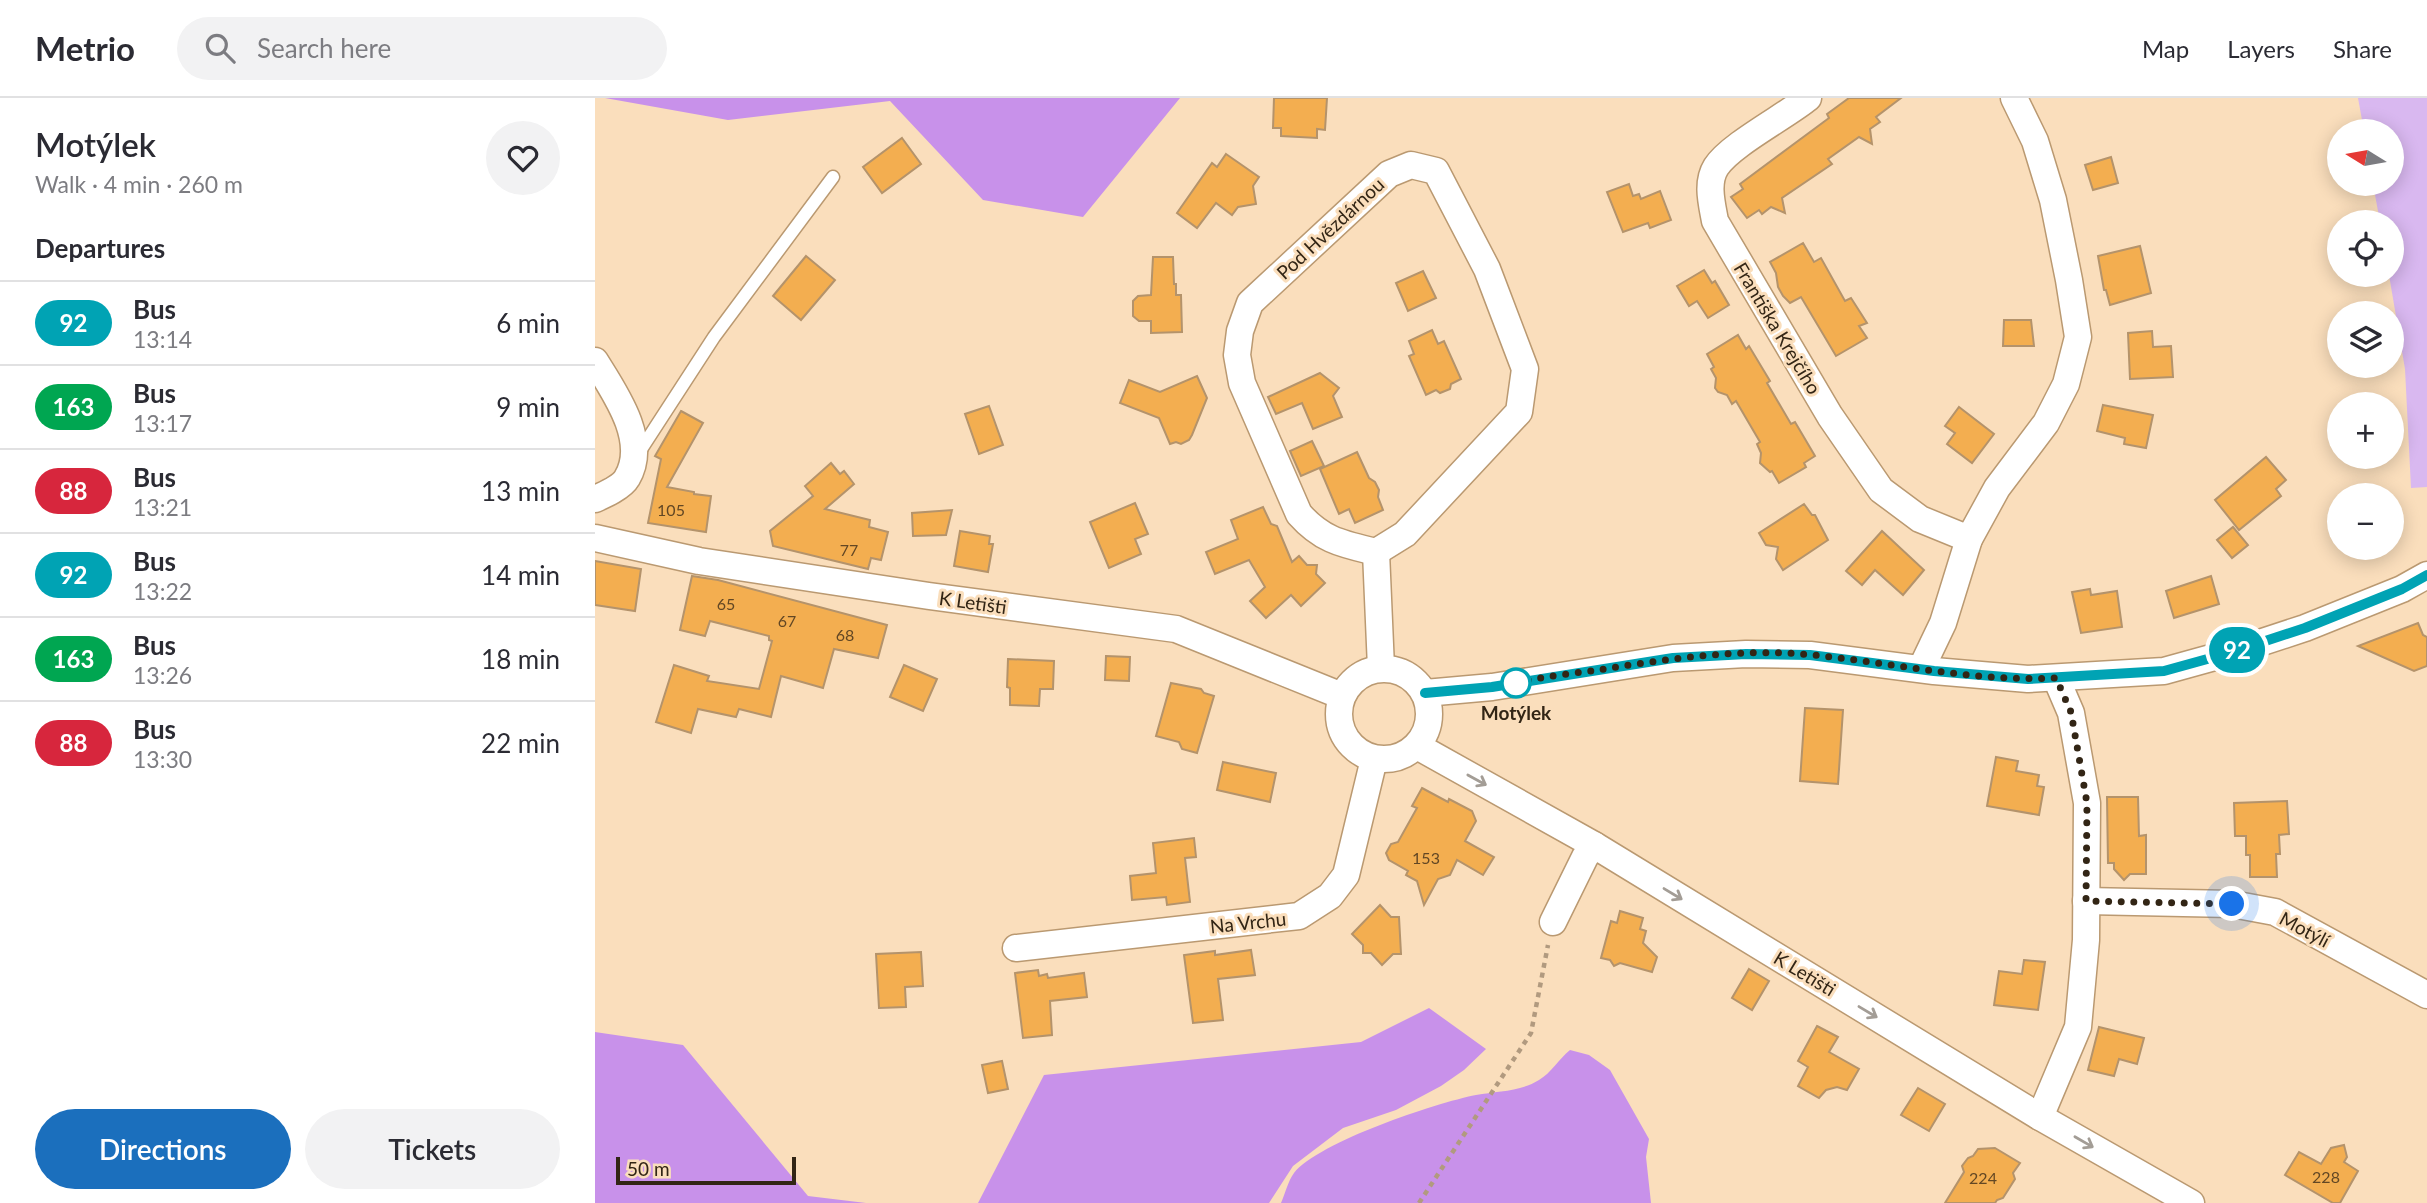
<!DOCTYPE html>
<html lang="en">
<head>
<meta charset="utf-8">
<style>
  body { margin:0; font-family:Lato,sans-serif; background:#f2f2f3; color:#2b2b33; height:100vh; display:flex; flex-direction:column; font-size:26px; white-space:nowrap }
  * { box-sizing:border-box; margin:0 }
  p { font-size:23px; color:#7c7c81 }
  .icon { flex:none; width:38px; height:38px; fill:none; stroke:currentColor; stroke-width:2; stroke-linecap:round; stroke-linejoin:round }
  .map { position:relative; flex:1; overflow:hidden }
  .sheet { display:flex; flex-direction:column; background:#fff; width:595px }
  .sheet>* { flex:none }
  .badge { padding:0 14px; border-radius:23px; font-size:24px; line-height:46px }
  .needle { width:46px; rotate:281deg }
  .buttons { position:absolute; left:1732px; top:21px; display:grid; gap:14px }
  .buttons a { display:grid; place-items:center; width:77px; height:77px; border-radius:50%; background:#fff; box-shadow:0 4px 18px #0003; font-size:35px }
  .scale { position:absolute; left:21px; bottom:18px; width:180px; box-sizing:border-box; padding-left:7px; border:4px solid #322515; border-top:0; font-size:19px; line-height:24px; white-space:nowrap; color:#322515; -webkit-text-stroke:5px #fadebc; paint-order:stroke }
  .you { position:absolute; width:35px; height:35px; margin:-18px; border:5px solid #fff; border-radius:50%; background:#1a73e8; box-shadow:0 0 0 10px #1a73e833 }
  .map>.badge { position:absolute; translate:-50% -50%; box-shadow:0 0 0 4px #fff }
  h2 { padding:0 35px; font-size:26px; line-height:63px }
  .round { display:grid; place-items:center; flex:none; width:74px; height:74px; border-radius:37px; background:#f2f2f3 }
  .summary { display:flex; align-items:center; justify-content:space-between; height:119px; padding:0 35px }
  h1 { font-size:33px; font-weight:600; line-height:52px }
  .action { display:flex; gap:14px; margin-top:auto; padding:14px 35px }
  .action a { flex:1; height:80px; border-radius:42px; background:#1b6fbd; color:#fff; font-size:28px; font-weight:600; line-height:80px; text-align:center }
  .action a+a { background:#f2f2f3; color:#2b2b33 }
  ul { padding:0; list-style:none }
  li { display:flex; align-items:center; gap:21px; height:84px; padding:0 35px; border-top:2px solid #e1e1e2 }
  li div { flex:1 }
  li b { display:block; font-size:26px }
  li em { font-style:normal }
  li .badge { min-width:77px; font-weight:700; text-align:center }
  header { display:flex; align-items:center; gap:42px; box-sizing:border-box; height:98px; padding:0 35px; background:#fff; border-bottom:2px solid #e1e1e2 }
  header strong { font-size:33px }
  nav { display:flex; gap:38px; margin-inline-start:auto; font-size:24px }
  .search { width:490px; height:63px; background:#f2f2f3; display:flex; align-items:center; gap:18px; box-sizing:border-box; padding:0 24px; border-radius:38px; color:#7c7c81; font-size:26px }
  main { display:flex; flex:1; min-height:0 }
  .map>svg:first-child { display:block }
  .green { fill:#d9b8f0 }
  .forest { fill:#c891ea }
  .building { fill:#f3ae50; stroke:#b4936b; stroke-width:2 }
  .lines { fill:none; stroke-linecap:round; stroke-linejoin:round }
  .service-casing { stroke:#ba9971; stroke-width:15 }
  .minor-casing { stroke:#ba9971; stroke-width:29 }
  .path { stroke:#b19a7f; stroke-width:4.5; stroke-dasharray:5 5; stroke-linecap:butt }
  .service { stroke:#fff; stroke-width:12 }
  .minor { stroke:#fff; stroke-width:26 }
  .oneway { stroke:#a39d96 }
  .line-casing { stroke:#fff; stroke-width:16 }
  .line { stroke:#00a3b4; stroke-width:10 }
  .walk { stroke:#322515; stroke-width:7; stroke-dasharray:0 12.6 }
  .stop-dot { fill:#fff; stroke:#00a3b4; stroke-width:3.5 }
  .labels { text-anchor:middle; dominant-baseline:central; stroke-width:6; stroke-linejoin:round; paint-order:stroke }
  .number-label { font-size:16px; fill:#624724 }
  .street-label { font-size:19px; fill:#322515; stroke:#fadebc }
  .stop-label { font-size:19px; font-weight:bold; fill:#322515; stroke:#fadebc }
</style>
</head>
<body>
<header>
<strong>Metrio</strong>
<div class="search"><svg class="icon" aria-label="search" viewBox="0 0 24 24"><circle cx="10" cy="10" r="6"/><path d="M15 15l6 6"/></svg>Search here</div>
<nav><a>Map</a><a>Layers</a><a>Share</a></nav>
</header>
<main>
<section class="sheet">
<div class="summary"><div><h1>Motýlek</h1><p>Walk · 4 min · 260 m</p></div><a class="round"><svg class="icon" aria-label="heart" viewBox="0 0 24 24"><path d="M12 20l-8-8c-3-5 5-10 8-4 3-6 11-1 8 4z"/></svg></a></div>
<h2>Departures</h2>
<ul>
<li><span class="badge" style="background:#00a3b4;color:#fff">92</span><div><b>Bus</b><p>13:14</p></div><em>6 min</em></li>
<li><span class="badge" style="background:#00a651;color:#fff">163</span><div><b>Bus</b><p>13:17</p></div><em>9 min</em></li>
<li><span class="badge" style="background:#d7263d;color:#fff">88</span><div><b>Bus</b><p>13:21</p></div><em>13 min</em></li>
<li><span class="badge" style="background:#00a3b4;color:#fff">92</span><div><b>Bus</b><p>13:22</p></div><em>14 min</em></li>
<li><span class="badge" style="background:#00a651;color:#fff">163</span><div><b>Bus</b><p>13:26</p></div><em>18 min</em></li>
<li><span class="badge" style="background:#d7263d;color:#fff">88</span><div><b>Bus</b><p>13:30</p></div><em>22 min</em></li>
</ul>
<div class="action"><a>Directions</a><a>Tickets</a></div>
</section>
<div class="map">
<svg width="1832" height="1105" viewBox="0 0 1832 1105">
  <rect width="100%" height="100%" fill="#fadebc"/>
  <polygon class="green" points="1763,0 1832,0 1832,389 1816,390 1810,271 1794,177 1797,177 1797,124 1785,124 1778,86 1797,86 1797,33 1769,33"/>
  <g class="forest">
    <polygon points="10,0 585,0 488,119 388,102 295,3 133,22"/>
    <polygon points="834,910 891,951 869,972 846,988 801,1012 748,1030 698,1068 674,1105 383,1105 449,977 766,944"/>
    <polygon points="0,934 88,947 213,1098 271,1105 0,1105"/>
    <path d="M975,952L994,957L1015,972L1054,1041L1051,1059L1056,1105H686C690,1096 693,1083 699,1075C724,1044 840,1005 881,997C902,993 925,994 944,982C956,975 964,961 975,952Z"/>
  </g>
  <g class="building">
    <polygon points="679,0 732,0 730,32 722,31 722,40 686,38 686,30 678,30"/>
    <polygon points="1254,0 1306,0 1281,19 1285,24 1275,31 1277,46 1264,39 1233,61 1237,66 1187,100 1190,115 1176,109 1167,116 1164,112 1152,120 1136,99 1148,91 1145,86 1234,20 1232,16"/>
    <polygon points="307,40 326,66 287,95 268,69"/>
    <polygon points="631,56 664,79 658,88 661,106 643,109 637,117 621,105 602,130 582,115 617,65 622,69"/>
    <polygon points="1516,59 1523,85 1498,92 1490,67"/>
    <polygon points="1034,86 1038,98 1044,96 1046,101 1065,93 1076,122 1055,130 1053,125 1028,134 1012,94"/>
    <polygon points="1208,145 1219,164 1226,160 1250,203 1256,200 1272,225 1264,228 1272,240 1241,258 1206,199 1195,205 1188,198 1183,189 1181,175 1175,164"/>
    <polygon points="1545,148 1556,195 1515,207 1511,192 1509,192 1503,158"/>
    <polygon points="211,158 240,182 206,222 178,198"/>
    <polygon points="558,159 578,159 579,186 581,186 581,197 586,197 587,234 556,235 556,223 544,223 538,218 538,203 543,198 556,197"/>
    <polygon points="1109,172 1117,185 1120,183 1134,207 1113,220 1102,203 1094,208 1082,188"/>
    <polygon points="828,173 841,200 813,213 801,185"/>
    <polygon points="1409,222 1436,222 1439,248 1408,248"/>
    <polygon points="837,232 843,246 849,243 866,281 856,286 855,291 845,295 841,292 831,297 814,258 819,256 814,243"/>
    <polygon points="1557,233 1558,249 1576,248 1578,279 1535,281 1533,235"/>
    <polygon points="1143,237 1151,251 1154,248 1175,283 1172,285 1196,326 1200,324 1220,358 1209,365 1211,369 1184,385 1177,373 1175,374 1165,365 1166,355 1162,346 1165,344 1141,303 1137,306 1132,297 1123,294 1120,290 1121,280 1116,271 1119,269 1112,256"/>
    <polygon points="725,275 744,290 738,298 747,319 718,331 707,305 681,316 673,299"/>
    <polygon points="602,278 612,300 597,337 594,342 586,346 581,344 575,346 564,320 525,305 534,282 565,294"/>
    <polygon points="1508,307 1558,317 1551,350 1529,346 1530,340 1502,333"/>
    <polygon points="394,308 408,347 384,356 370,316"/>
    <polygon points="1364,309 1399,336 1377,365 1352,346 1360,335 1350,328"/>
    <polygon points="86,313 108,325 72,389 99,394 99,396 116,398 111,434 53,425 66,361 60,358"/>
    <polygon points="717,343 729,368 706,378 695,353"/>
    <polygon points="762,354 774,380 780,384 784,392 783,399 788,412 760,425 754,411 744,416 725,371"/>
    <polygon points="1671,359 1691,382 1681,391 1686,398 1644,432 1620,402"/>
    <polygon points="236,365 245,376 249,373 259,386 230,411 275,422 274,429 293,434 286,462 276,460 273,471 178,448 175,433 218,398 210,388"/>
    <polygon points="540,405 553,436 540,441 546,456 514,470 495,424"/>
    <polygon points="1209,406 1217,417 1220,417 1233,442 1188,472 1181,461 1183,449 1171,447 1164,435"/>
    <polygon points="668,409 676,426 682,428 697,464 704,458 712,467 722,467 721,476 730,485 706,508 696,497 671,520 655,503 670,489 654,462 620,476 611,454 643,441 636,422"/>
    <polygon points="357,412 351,437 318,438 317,415"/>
    <polygon points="1638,429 1653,447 1637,460 1622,442"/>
    <polygon points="365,433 395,438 394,446 398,446 393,474 359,468"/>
    <polygon points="1287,433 1329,472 1308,497 1280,472 1267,487 1251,473"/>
    <polygon points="0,463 46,471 40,513 0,507"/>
    <polygon points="97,478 123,482 292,527 283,560 239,551 228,590 186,578 176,619 144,611 141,619 103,611 96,635 61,624 79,567 114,578 112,583 164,591 177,543 174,542 174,538 115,523 110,538 85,532"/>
    <polygon points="1616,478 1624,506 1579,520 1571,493"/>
    <polygon points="1495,491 1496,497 1522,493 1527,529 1486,535 1477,494"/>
    <polygon points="1823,525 1828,537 1832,539 1832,568 1819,573 1763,548"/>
    <polygon points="511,558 535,559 534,583 510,582"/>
    <polygon points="413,561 459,563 458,591 445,591 444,608 415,607 415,590 412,589"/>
    <polygon points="309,567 342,581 328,613 295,599"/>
    <polygon points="576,585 606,591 609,595 619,598 602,655 587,651 584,644 561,638"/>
    <polygon points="1210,610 1248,612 1243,686 1205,683"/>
    <polygon points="1401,659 1423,663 1421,673 1444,677 1442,688 1449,689 1444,717 1392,708"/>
    <polygon points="628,664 681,675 675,704 622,692"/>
    <polygon points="827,690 853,704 854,701 877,713 881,723 870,743 899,759 888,777 862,762 855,777 843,781 829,807 822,783 811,777 813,773 794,762 791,755 796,746 803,744 822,710 817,708"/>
    <polygon points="1512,699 1543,699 1544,738 1551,737 1551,776 1535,776 1529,782 1519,771 1519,765 1513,765"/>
    <polygon points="1692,703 1694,736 1684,737 1685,756 1681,756 1682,779 1655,779 1655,757 1651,757 1651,738 1640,738 1639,705"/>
    <polygon points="599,740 601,759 590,760 595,804 572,807 571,799 537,802 535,778 561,775 558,745"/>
    <polygon points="785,807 796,819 804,819 806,856 798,856 787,867 776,855 768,855 768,847 757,836"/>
    <polygon points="1025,813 1048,820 1045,831 1051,833 1048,845 1062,859 1057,874 1025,865 1019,868 1015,862 1006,860 1016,823 1022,825"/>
    <polygon points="656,852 660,877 623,881 628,922 598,925 589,857 620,853 620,857"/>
    <polygon points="326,854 328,888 310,889 311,909 284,910 281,856"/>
    <polygon points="1429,862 1450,864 1443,912 1399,907 1404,873 1427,876"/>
    <polygon points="1154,871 1174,883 1157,912 1137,900"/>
    <polygon points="443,872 444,878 452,876 453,880 489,875 492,899 455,903 457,937 428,940 420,875"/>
    <polygon points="1222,928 1243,939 1234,954 1264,971 1252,992 1242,989 1231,992 1224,1000 1203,988 1213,969 1203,963"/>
    <polygon points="1504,929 1549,940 1542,966 1524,961 1519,978 1493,972"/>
    <polygon points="407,963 413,991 393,995 387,967"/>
    <polygon points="1323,990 1350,1006 1334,1033 1306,1017"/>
    <polygon points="1749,1047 1752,1059 1749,1064 1763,1073 1745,1105 1738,1105 1690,1077 1704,1054 1726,1066 1736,1050"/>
    <polygon points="1400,1050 1425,1065 1418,1075 1420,1081 1408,1100 1402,1102 1400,1105 1350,1105 1369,1074 1367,1068 1373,1060 1378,1058 1383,1051"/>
  </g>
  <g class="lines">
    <g class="service-casing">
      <polyline id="service" points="43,356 119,239 238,79"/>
    </g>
    <g class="minor-casing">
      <g id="minor">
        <path d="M1213,0C1191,18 1135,47 1121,69C1111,85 1117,106 1120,123L1235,318L1286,392L1325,421L1374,441"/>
        <path d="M816,67L841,73L892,171L930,271L924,314L810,436L781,454C748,446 728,443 704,416L647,285L642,257L645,233L655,205L794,76Z"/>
        <path d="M0,263C20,295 54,343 32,380C27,389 9,397 0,401"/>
        <polyline points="0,440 104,463 334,498 581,531 747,598"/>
        <polyline points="781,454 786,570"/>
        <polyline points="1326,571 1348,525 1374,441 1402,390 1451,325 1471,286 1483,239 1474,182 1458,102 1440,43 1419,0"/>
        <circle cx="789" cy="616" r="45"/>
        <polyline points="830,595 897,589 1078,560 1151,556 1215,557 1339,573 1433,581 1569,573 1634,555 1710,530 1807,491 1832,477"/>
        <polyline points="822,648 999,747 1445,1019 1596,1105"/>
        <polyline points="1491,803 1637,806 1680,814 1832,897"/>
        <polyline points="958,824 990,759 999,747"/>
        <polyline points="421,850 704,818 735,798 751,777 779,661"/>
        <polyline points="1445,1019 1483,929 1491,842 1492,705 1476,615 1461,580"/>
      </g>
    </g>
    <polyline class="path" points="824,1105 936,935 953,847"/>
    <use href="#service" class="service"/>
    <use href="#minor" class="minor"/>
  </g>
  <defs><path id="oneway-shaft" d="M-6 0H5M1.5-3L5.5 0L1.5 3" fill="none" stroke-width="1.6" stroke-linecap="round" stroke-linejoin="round" transform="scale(1.75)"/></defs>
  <g class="oneway">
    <use href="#oneway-shaft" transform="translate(882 682) rotate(29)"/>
    <use href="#oneway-shaft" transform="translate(1078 796) rotate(31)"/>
    <use href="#oneway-shaft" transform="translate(1273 914) rotate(31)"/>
    <use href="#oneway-shaft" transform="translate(1489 1044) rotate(30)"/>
  </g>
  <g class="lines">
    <g class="line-casing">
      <polyline id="line" points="830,595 897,589 1078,560 1151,556 1215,557 1339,573 1433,581 1569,573 1634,555 1710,530 1807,491 1832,477"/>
    </g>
    <use href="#line" class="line"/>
    <path class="walk" d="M921,585C950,578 981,575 1010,571C1078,560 1149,550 1218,557C1299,565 1380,584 1461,580L1476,614L1492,705L1491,803L1637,806"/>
  </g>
  <circle class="stop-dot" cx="921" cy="585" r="14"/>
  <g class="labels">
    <g class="number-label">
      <text x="76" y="411">105</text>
      <text x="254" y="451">77</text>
      <text x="131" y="505">65</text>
      <text x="192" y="522">67</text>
      <text x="250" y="536">68</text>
      <text x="831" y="759">153</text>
      <text x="1731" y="1078">228</text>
      <text x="1388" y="1079">224</text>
    </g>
    <g class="street-label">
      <text transform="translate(735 130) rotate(-43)">Pod Hvězdárnou</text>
      <text transform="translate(1183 230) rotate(59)">Františka Krejčího</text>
      <text transform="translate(378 504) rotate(8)">K Letišti</text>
      <text transform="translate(653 824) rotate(-6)">Na Vrchu</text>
      <text transform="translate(1710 831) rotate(28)">Motýlí</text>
      <text transform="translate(1210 875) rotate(31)">K Letišti</text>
    </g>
    <g class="stop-label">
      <text x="921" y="614">Motýlek</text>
    </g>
  </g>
</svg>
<div class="buttons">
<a><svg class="needle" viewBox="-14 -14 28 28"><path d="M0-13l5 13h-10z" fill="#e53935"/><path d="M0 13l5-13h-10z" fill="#7c7c81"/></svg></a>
<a><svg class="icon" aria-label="locate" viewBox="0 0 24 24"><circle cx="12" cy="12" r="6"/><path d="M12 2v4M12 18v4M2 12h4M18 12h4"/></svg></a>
<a><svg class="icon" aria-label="layers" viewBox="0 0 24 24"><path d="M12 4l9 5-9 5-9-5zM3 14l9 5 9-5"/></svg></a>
<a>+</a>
<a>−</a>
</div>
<div class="scale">50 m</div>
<div class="you" style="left:1637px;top:806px"></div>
<b class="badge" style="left:1642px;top:552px;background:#00a3b4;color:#fff">92</b>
</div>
</main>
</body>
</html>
